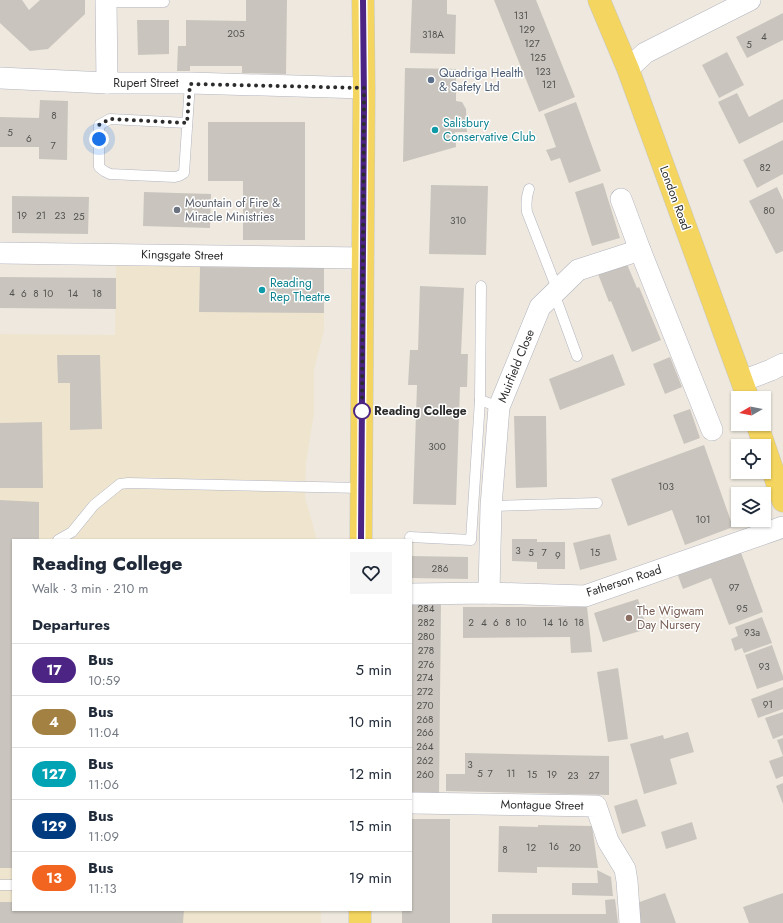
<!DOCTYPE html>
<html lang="en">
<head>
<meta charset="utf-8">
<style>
  body { margin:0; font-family:Jost,sans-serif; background:#f6f6f7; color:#1f2937; height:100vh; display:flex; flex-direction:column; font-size:15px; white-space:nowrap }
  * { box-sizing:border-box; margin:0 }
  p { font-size:13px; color:#747a83 }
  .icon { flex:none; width:22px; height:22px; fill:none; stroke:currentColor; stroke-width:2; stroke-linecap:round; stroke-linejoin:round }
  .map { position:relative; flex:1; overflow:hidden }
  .drawer { position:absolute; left:12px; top:539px; width:400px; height:372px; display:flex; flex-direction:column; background:#fff; border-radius:0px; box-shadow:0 1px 3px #0004 }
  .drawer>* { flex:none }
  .badge { padding:0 8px; border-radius:13px; font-size:14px; line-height:26px }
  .needle { width:26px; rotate:261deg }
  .fabs { position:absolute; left:731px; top:391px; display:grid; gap:8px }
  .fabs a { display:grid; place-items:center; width:40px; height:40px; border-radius:0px; background:#fff; box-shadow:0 1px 3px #0004; font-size:20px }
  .you { position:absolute; width:20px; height:20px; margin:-10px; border:3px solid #fff; border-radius:50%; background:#1a73e8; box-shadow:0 0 0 6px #1a73e833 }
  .map>.badge { position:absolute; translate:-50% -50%; box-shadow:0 0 0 2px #fff }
  h2 { padding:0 20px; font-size:15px; line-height:36px }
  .round { display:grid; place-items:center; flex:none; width:42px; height:42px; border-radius:0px; background:#f6f6f7 }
  .head { display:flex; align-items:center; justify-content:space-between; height:68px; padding:0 20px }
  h1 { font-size:19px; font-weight:800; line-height:30px }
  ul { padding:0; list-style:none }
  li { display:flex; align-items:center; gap:12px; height:52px; padding:0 20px; border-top:1px solid #e0e1e3 }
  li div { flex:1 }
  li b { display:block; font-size:15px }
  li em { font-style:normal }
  li .badge { min-width:44px; font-weight:700; text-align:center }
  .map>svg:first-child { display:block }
  .education { fill:#efe5ce }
  .building { fill:#c9c5be }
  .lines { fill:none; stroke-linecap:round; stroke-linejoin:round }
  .lane-casing { stroke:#b2b4c0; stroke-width:11 }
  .street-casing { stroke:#b2b4c0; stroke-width:22 }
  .primary-casing { stroke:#c8c8c8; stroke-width:23 }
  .lane { stroke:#fff; stroke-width:10 }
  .street { stroke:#fff; stroke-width:21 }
  .primary { stroke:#f3d55f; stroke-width:22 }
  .line-casing { stroke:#fff; stroke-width:9 }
  .line { stroke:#4c2483; stroke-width:6 }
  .walk { stroke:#2c2c2c; stroke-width:4; stroke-dasharray:0 7.2 }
  .service-dot { fill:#5c6f8a; stroke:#fff; stroke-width:1.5 }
  .culture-dot { fill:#0f9aa8; stroke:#fff; stroke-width:1.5 }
  .worship-dot { fill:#6b7280; stroke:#fff; stroke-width:1.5 }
  .stop-dot { fill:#fff; stroke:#4c2483; stroke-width:2 }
  .education-dot { fill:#8d6e63; stroke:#fff; stroke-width:1.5 }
  .labels { text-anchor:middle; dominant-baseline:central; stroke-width:3; stroke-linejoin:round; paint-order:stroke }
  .number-label { font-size:10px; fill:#535250 }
  .service-label { font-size:12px; fill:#4e5e75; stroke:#fff; text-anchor:start }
  .street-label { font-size:12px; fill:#2c2c2c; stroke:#fff }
  .culture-label { font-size:12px; fill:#0d838f; stroke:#fff; text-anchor:start }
  .worship-label { font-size:12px; fill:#5b616d; stroke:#fff; text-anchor:start }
  .stop-label { font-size:12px; font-weight:bold; fill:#2c2c2c; stroke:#fff; text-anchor:start }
  .education-label { font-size:12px; fill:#785e54; stroke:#fff; text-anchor:start }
</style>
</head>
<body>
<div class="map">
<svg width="783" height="923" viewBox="0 0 783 923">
  <rect width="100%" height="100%" fill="#eee8de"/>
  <polygon class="education" points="116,265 200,267 324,268 324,331 314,370 314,413 306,463 305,497 317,540 13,540 13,910 321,910 321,923 0,923 0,334 115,335"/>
  <g class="building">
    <polygon points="0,0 22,0 29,10 40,0 85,0 85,14 48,49 30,51 0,23"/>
    <polygon points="246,0 287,0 286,74 242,73 242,66 190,66 190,71 177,71 178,46 186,46 186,20 246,21"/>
    <polygon points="412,0 447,0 447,14 456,15 455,54 410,53"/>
    <polygon points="494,0 536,0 575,97 539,112"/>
    <polygon points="783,13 783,40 747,58 736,37"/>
    <polygon points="137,20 169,20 169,54 138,55"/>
    <polygon points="727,52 744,85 719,98 702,65"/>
    <polygon points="405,68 456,69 456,101 462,102 466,109 467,132 455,132 456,147 403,162"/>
    <polygon points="737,93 749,117 783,99 783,122 739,144 718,102"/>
    <polygon points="40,100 68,101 67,160 39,159 39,147 0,147 0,117 39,118"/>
    <polygon points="576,102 601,171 569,183 560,158 551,161 546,150 556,147 544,114"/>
    <polygon points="208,122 305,122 305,240 243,240 243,181 208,181"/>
    <polygon points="783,140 783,174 757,188 743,160"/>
    <polygon points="603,183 620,238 592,246 575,192"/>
    <polygon points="431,185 488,186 486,255 429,254"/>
    <polygon points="777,187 783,200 783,251 776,254 749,201"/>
    <polygon points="144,192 211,194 210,228 143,226"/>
    <polygon points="12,196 89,197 88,234 12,233"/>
    <polygon points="624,257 637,288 639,287 661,340 632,352 611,301 609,302 596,269"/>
    <polygon points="200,267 324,268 324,313 199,312"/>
    <polygon points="0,277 116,278 116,309 0,308"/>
    <polygon points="420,286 464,288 461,354 468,354 467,387 460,387 456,505 413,504 417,385 408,385 410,350 418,350"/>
    <polygon points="613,354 625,385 560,410 549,379"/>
    <polygon points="57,355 100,355 102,429 70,430 70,383 58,383"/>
    <polygon points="670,357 682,387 665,394 653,364"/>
    <polygon points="690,409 700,438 684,444 673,415"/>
    <polygon points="514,416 546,416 547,487 516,488"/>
    <polygon points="42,422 43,488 0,488 0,423"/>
    <polygon points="704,445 733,527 685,545 672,510 628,526 611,479"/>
    <polygon points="0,500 39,502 39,540 13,540 13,868 0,868"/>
    <polygon points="610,534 617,560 580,570 573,543"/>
    <polygon points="512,539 537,539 537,542 565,542 565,569 537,569 537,562 512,561"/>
    <polygon points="740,550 763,612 729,625 711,578 683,589 677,573"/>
    <polygon points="411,556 468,557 468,579 411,578"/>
    <polygon points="638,599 647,629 603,642 594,613"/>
    <polygon points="411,601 441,601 439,795 411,794"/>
    <polygon points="463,607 587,607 592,652 571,653 570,637 463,638"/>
    <polygon points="762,617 772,643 744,653 742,648 735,651 731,639 738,636 735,627"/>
    <polygon points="772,645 783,676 783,680 757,689 745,655"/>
    <polygon points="618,668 628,739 608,742 597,672"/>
    <polygon points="783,687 783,709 758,718 751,699"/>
    <polygon points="783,712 783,735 773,739 765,718"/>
    <polygon points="688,732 694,752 670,759 677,784 644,794 630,744 663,735 664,739"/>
    <polygon points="783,738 783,776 776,779 769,761 783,756 777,740"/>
    <polygon points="465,753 609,756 609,795 446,791 446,774 465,774"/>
    <polygon points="783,783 783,804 776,786"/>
    <polygon points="637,799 646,826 622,834 614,806"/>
    <polygon points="411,819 450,819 450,923 402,923 402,910 411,910"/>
    <polygon points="692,822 697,839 666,849 661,832"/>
    <polygon points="538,825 592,826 598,868 537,867 537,873 498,872 499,826 538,827"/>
    <polygon points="597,870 611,877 613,896 572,895 572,883 598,883"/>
    <polygon points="665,893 676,923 635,923 634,904"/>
    <polygon points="783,893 783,923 749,923 743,907"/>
    <polygon points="615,899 618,923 492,923 492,914 606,914 605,900"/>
    <polygon points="0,902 13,902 13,910 184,910 183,923 0,923"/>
  </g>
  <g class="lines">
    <g class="lane-casing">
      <g id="lane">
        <polyline points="106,2 164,2"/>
        <polyline points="187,123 110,119 99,125 99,167 104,171 110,174 175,177 179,176 184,173 190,83"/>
        <path d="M529,189C526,197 526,204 527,212L557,289"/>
        <polyline points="481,286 480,400 499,407"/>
        <polyline points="554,293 577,356"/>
        <polyline points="491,506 597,503"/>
        <polyline points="410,537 471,540 480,400"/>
        <polyline points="58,540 72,532 94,505 120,484 128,483 362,488"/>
        <polyline points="0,885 13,885"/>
      </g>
    </g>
    <g class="street-casing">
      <g id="street">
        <polyline points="106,0 107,83"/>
        <polyline points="628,69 645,53 750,0"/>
        <polyline points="0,78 107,83 190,83 364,88"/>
        <polyline points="621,199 640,250 712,430"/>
        <polyline points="0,253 363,258"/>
        <polyline points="742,381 771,370 783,364"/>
        <polyline points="489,593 491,506 499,407 540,307 578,270 640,250"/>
        <polyline points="411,594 489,593 585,596 783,527"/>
        <polyline points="411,803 596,806 608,841 625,869 627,881 630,923"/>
      </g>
    </g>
    <g class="primary-casing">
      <g id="primary">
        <polyline points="599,0 628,69 733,357 748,398"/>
        <polyline points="757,424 783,501"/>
        <polyline points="361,540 364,88 363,0"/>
        <polyline points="360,923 360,910"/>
      </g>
    </g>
    <use href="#lane" class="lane"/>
    <use href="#street" class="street"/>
    <use href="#primary" class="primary"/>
  </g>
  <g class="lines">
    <g class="line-casing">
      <polyline id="line" points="361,540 364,103 363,0"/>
    </g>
    <use href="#line" class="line"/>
    <polyline class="walk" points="99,139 99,125 110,119 187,123 190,84 364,88 362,411"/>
  </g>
  <circle class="service-dot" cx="431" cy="80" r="4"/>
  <g class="culture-dot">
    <circle cx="435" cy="130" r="4"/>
    <circle cx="262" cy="290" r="4"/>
  </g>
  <circle class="worship-dot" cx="177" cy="210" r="4"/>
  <circle class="stop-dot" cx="362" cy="411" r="8"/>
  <circle class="education-dot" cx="629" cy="618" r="4"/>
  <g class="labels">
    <g class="number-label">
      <text x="521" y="15">131</text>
      <text x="527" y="29">129</text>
      <text x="236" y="33">205</text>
      <text x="433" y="34">318A</text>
      <text x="764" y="36">4</text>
      <text x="532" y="43">127</text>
      <text x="749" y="44">5</text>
      <text x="538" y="57">125</text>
      <text x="543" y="71">123</text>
      <text x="549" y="84">121</text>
      <text x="54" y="115">8</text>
      <text x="10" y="132">5</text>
      <text x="29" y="138">6</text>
      <text x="53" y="145">7</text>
      <text x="765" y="167">82</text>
      <text x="769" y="210">80</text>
      <text x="22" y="215">19</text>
      <text x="41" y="215">21</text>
      <text x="60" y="215">23</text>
      <text x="79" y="216">25</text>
      <text x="458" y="220">310</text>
      <text x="12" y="292">4</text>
      <text x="24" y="293">6</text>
      <text x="36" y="293">8</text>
      <text x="48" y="293">10</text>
      <text x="73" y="293">14</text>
      <text x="97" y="293">18</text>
      <text x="437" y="446">300</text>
      <text x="666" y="486">103</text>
      <text x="703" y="519">101</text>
      <text x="518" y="550">3</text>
      <text x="531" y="552">5</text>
      <text x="544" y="552">7</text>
      <text x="595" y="552">15</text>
      <text x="558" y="555">9</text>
      <text x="440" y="568">286</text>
      <text x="734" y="587">97</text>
      <text x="426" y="608">284</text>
      <text x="742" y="608">95</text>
      <text x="426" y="622">282</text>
      <text x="471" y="622">2</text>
      <text x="484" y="622">4</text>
      <text x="496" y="622">6</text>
      <text x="508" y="622">8</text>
      <text x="521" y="622">10</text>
      <text x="548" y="622">14</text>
      <text x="563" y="622">16</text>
      <text x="579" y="622">18</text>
      <text x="752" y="632">93a</text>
      <text x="426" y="636">280</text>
      <text x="426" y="650">278</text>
      <text x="426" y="664">276</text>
      <text x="764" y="666">93</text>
      <text x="425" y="677">274</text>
      <text x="425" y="691">272</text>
      <text x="768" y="704">91</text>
      <text x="425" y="705">270</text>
      <text x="425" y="719">268</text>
      <text x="425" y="732">266</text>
      <text x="425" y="746">264</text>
      <text x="425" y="760">262</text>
      <text x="470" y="764">3</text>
      <text x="480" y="773">5</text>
      <text x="490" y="773">7</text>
      <text x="511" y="773">11</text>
      <text x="425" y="774">260</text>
      <text x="532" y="774">15</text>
      <text x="552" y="774">19</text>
      <text x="573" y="775">23</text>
      <text x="594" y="775">27</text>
      <text x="554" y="846">16</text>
      <text x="531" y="847">12</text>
      <text x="575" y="847">20</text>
      <text x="505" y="849">8</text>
    </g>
    <g class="service-label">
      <text x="439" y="73">Quadriga Health<tspan x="439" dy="14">&amp; Safety Ltd</tspan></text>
    </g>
    <g class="street-label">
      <text x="146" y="83">Rupert Street</text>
      <text transform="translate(675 198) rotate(70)">London Road</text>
      <text transform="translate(182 255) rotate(1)">Kingsgate Street</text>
      <text transform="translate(516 366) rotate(-68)">Muirfield Close</text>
      <text transform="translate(624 581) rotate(-18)">Fatherson Road</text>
      <text transform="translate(542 805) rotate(1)">Montague Street</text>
    </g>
    <g class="culture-label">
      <text x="443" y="123">Salisbury<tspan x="443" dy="14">Conservative Club</tspan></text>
      <text x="270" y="283">Reading<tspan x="270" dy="14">Rep Theatre</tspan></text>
    </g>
    <g class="worship-label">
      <text x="185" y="203">Mountain of Fire &amp;<tspan x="185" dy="14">Miracle Ministries</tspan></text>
    </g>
    <g class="stop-label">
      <text x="374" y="411">Reading College</text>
    </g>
    <g class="education-label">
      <text x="637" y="611">The Wigwam<tspan x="637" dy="14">Day Nursery</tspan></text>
    </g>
  </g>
</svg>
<div class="fabs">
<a><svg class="needle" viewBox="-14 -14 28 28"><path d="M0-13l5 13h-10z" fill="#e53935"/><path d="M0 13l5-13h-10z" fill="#747a83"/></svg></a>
<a><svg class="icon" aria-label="locate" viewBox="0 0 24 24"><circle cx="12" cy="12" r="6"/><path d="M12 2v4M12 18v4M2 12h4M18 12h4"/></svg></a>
<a><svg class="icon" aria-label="layers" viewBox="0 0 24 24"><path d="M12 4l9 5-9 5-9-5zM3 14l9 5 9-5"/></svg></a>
</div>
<div class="you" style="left:99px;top:139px"></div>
<section class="drawer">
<div class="head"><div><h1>Reading College</h1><p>Walk · 3 min · 210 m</p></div><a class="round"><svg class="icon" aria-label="heart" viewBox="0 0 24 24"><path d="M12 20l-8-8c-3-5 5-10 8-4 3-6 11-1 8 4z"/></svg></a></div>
<h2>Departures</h2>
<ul>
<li><span class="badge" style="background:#4c2483;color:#fff">17</span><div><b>Bus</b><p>10:59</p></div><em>5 min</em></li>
<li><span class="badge" style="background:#a38142;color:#fff">4</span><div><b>Bus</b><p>11:04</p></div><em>10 min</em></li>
<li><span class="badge" style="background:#00a3b4;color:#fff">127</span><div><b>Bus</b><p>11:06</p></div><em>12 min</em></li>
<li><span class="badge" style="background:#003b80;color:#fff">129</span><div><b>Bus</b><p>11:09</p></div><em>15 min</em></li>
<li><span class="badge" style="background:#f26521;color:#fff">13</span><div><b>Bus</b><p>11:13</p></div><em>19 min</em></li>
</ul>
</section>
</div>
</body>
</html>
